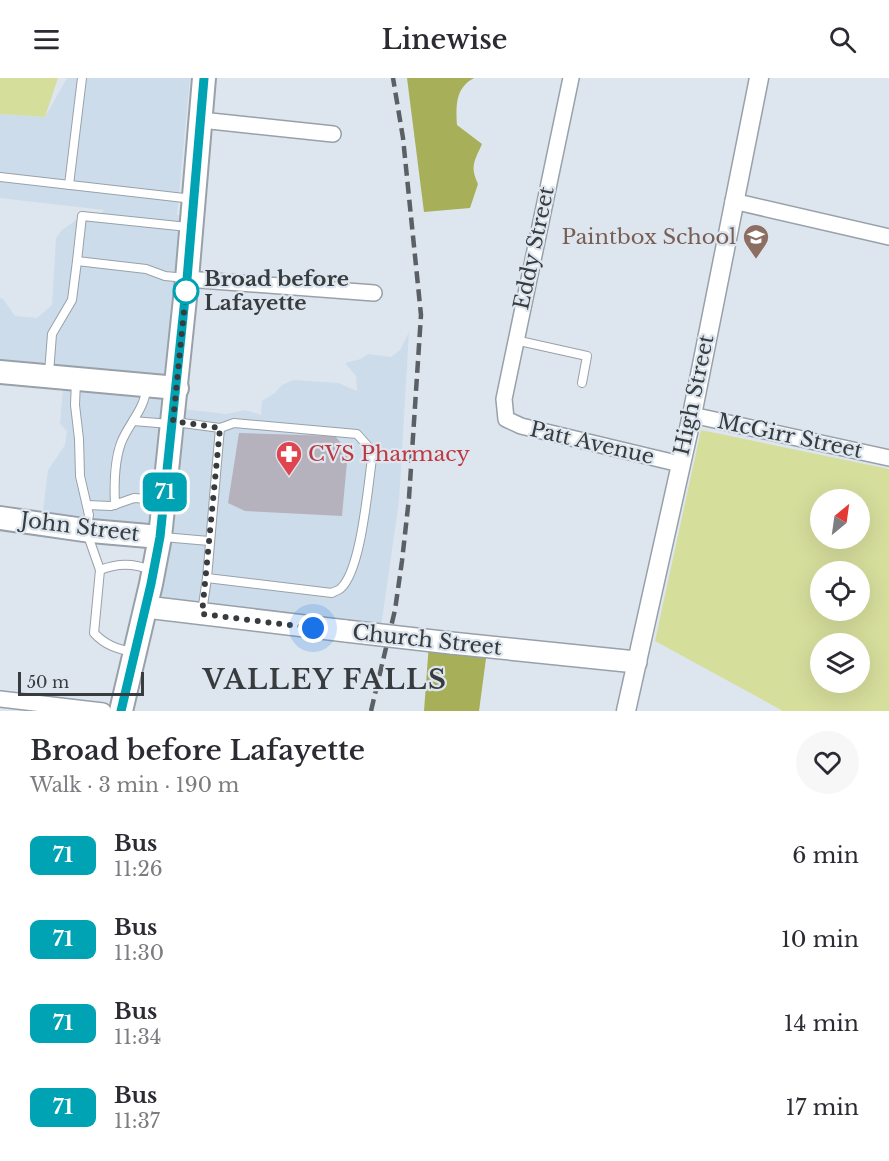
<!DOCTYPE html>
<html lang="en">
<head>
<meta charset="utf-8">
<style>
  body { margin:0; font-family:"Libre Baskerville",serif; background:#f7f7f7; color:#2b2b33; height:100vh; display:flex; flex-direction:column; font-size:22px; white-space:nowrap }
  * { box-sizing:border-box; margin:0 }
  p { font-size:20px; color:#7c7c81 }
  .icon { flex:none; width:33px; height:33px; fill:none; stroke:currentColor; stroke-width:2; stroke-linecap:round; stroke-linejoin:round }
  .map { position:relative; height:633px; overflow:hidden }
  .side { display:flex; flex-direction:column; background:#fff; flex:1 }
  .side>* { flex:none }
  .badge { padding:0 12px; border-radius:9px; font-size:21px; line-height:39px }
  .needle { width:39px; rotate:29deg }
  .fabs { position:absolute; left:810px; top:411px; display:grid; gap:12px }
  .fabs a { display:grid; place-items:center; width:60px; height:60px; border-radius:50%; background:#fff; box-shadow:0 6px 24px #0002; font-size:30px }
  .scale { position:absolute; left:18px; bottom:15px; width:126px; box-sizing:border-box; padding-left:6px; border:3px solid #383c3f; border-top:0; font-size:16px; line-height:21px; white-space:nowrap; color:#383c3f; -webkit-text-stroke:4px #dde6ef; paint-order:stroke }
  .you { position:absolute; width:30px; height:30px; margin:-15px; border:4px solid #fff; border-radius:50%; background:#1a73e8; box-shadow:0 0 0 9px #1a73e833 }
  .map>.badge { position:absolute; translate:-50% -50%; box-shadow:0 0 0 3px #fff }
  .round { display:grid; place-items:center; flex:none; width:63px; height:63px; border-radius:32px; background:#f7f7f7 }
  .head { display:flex; align-items:center; justify-content:space-between; height:102px; padding:0 30px }
  h1 { font-size:28px; font-weight:600; line-height:45px }
  ul { padding:0; list-style:none }
  li { display:flex; align-items:center; gap:18px; height:84px; padding:0 30px }
  li div { flex:1 }
  li b { display:block; font-size:22px }
  li em { font-style:normal }
  li .badge { min-width:66px; font-weight:700; text-align:center }
  header { display:flex; justify-content:space-between; align-items:center; height:78px; padding:0 30px; background:#fff; font-size:27px; font-weight:600 }
  .map>svg:first-child { display:block }
  .built { fill:#cddcea }
  .green { fill:#d6de9c; fill-rule:evenodd }
  .forest { fill:#a7af59 }
  .building { fill:#b5b2bd }
  .lines { fill:none; stroke-linecap:round; stroke-linejoin:round }
  .service-casing { stroke:#98a1a9; stroke-width:10 }
  .minor-casing { stroke:#98a1a9; stroke-width:18 }
  .tertiary-casing { stroke:#98a1a9; stroke-width:21 }
  .secondary-casing { stroke:#98a1a9; stroke-width:24 }
  .primary-casing { stroke:#98a1a9; stroke-width:26 }
  .service { stroke:#fff; stroke-width:8 }
  .minor { stroke:#fff; stroke-width:15 }
  .tertiary { stroke:#fff; stroke-width:18 }
  .secondary { stroke:#fff; stroke-width:21 }
  .primary { stroke:#fff; stroke-width:22 }
  .rail { stroke:#5b6065; stroke-width:4.5; stroke-dasharray:12 6; stroke-linecap:butt }
  .secondary-bridge-casing { stroke:#98a1a9; stroke-width:24; stroke-linecap:butt }
  .secondary-bridge { stroke:#fff; stroke-width:21 }
  .line-casing { stroke:#fff; stroke-width:14 }
  .line { stroke:#00a3b4; stroke-width:9 }
  .walk { stroke:#383c3f; stroke-width:6; stroke-dasharray:0 10.8 }
  .stop-dot { fill:#fff; stroke:#00a3b4; stroke-width:3 }
  .labels { text-anchor:middle; dominant-baseline:central; stroke-width:4.5; stroke-linejoin:round; paint-order:stroke }
  .education-label { font-size:21px; fill:#785e54; stroke:#dde6ef; text-anchor:end }
  .street-label { font-size:21px; fill:#383c3f; stroke:#dde6ef }
  .stop-label { font-size:21px; font-weight:bold; fill:#383c3f; stroke:#dde6ef; text-anchor:start }
  .health-label { font-size:21px; fill:#be3a42; stroke:#dde6ef; text-anchor:start }
  .district-label { font-size:27px; font-weight:bold; letter-spacing:1.5px; fill:#383c3f; stroke:#dde6ef }
</style>
</head>
<body>
<header><svg class="icon" aria-label="menu" viewBox="0 0 24 24"><path d="M4 6h16M4 12h16M4 18h16"/></svg>Linewise<svg class="icon" aria-label="search" viewBox="0 0 24 24"><circle cx="10" cy="10" r="6"/><path d="M15 15l6 6"/></svg></header>
<div class="map">
<svg width="889" height="633" viewBox="0 0 889 633">
  <rect width="100%" height="100%" fill="#dde6ef"/>
  <polygon class="built" points="67,0 190,0 177,137 189,138 174,330 226,336 245,332 261,337 262,323 275,315 282,307 294,302 338,305 357,313 356,298 345,285 361,281 368,276 391,279 400,272 409,254 399,423 380,556 148,531 159,469 42,441 48,392 65,367 67,353 60,346 63,310 0,300 0,220 3,221 15,238 37,240 52,227 56,160 62,152 79,140 95,142 104,132 0,120 0,36 45,39"/>
  <g class="green">
    <polygon points="0,0 58,0 45,39 0,36"/>
    <path d="M701,352L889,391V633H783L655,563ZM820,422H860V460H820ZM820,494H860V532H820ZM820,566H860V604H820Z"/>
  </g>
  <g class="forest">
    <path d="M407,0H474C455,10 456,28 457,47L482,66C474,84 470,88 478,106L470,130L424,134Z"/>
    <polygon points="429,565 487,573 479,633 424,633"/>
  </g>
  <polygon class="building" points="239,355 335,358 348,373 342,438 245,433 228,425"/>
  <g class="lines">
    <g class="service-casing">
      <g id="service">
        <polyline points="0,99 193,121"/>
        <polyline points="69,107 82,0"/>
        <polyline points="77,183 82,138 188,149"/>
        <polyline points="515,262 587,278 582,305"/>
        <polyline points="49,295 52,256 72,222 77,183 146,191 165,198 186,200"/>
        <path d="M76,302L75,327L79,361L80,398L89,437L86,452L100,492L94,555C105,567 117,571 133,574"/>
        <polyline points="133,343 170,346"/>
        <path d="M175,344L220,350L234,345L357,356L373,374C368,404 362,493 340,511C339,512 333,514 332,515L207,500L220,350"/>
        <polyline points="87,427 111,428 134,420 162,422"/>
        <path d="M115,427C114,407 114,384 121,365C128,346 146,330 146,309"/>
        <polyline points="163,459 209,463"/>
        <path d="M100,492C118,485 133,485 151,492"/>
        <polyline points="202,534 207,500"/>
      </g>
    </g>
    <g class="minor-casing">
      <g id="minor">
        <polyline points="571,0 504,321 506,341 521,348 680,386"/>
        <polyline points="201,42 333,56"/>
        <polyline points="733,123 889,159"/>
        <polyline points="187,201 374,215"/>
        <polyline points="692,337 889,380"/>
        <polyline points="0,621 103,633"/>
      </g>
    </g>
    <g class="tertiary-casing">
      <polyline id="tertiary" points="626,633 692,337 759,0"/>
    </g>
    <g class="secondary-casing">
      <g id="secondary">
        <polyline points="146,529 346,553"/>
        <polyline points="451,565 636,584"/>
      </g>
    </g>
    <g class="primary-casing">
      <g id="primary">
        <polyline points="0,294 177,310"/>
        <polyline points="0,440 91,453 160,459"/>
        <polyline points="121,633 151,506 160,459 187,201 204,0"/>
      </g>
    </g>
    <use href="#service" class="service"/>
    <use href="#minor" class="minor"/>
    <use href="#tertiary" class="tertiary"/>
    <use href="#secondary" class="secondary"/>
    <use href="#primary" class="primary"/>
    <polyline class="rail" points="371,633 395,532 402,483 409,420 421,237 403,60 393,0"/>
    <g class="secondary-bridge-casing">
      <polyline id="secondary-bridge" points="346,553 451,565"/>
    </g>
    <use href="#secondary-bridge" class="secondary-bridge"/>
  </g>
  <g class="lines">
    <g class="line-casing">
      <polyline id="line" points="121,633 151,506 160,459 187,201 204,0"/>
    </g>
    <use href="#line" class="line"/>
    <polyline class="walk" points="186,213 173,343 220,350 202,536 313,550"/>
  </g>
  <defs>
    <g id="school-pin" transform="scale(1.35)"><path d="M0 17L-7.5 6A9.5 9.5 0 1 1 7.5 6Z" fill="#8d6e63" stroke="#dde6ef"/><path d="M0-5L7-2L0 1L-7-2ZM-4 1L0 2.5L4 1V4Q0 6-4 4Z" fill="#fff"/></g>
    <g id="pharmacy-pin" transform="scale(1.35)"><path d="M0 17L-7.5 6A9.5 9.5 0 1 1 7.5 6Z" fill="#e0444e" stroke="#dde6ef"/><path d="M-2-6h4v4h4v4h-4v4h-4v-4h-4v-4h4Z" fill="#fff"/></g>
  </defs>
  <g fill-rule="evenodd">
    <use href="#school-pin" x="756" y="159"/>
    <use href="#pharmacy-pin" x="289" y="376"/>
  </g>
  <circle class="stop-dot" cx="186" cy="213" r="12"/>
  <g class="labels">
    <g class="education-label">
      <text x="736" y="159">Paintbox School</text>
    </g>
    <g class="street-label">
      <text transform="translate(534 170) rotate(-78)">Eddy Street</text>
      <text transform="translate(694 317) rotate(-78)">High Street</text>
      <text transform="translate(790 358) rotate(12)">McGirr Street</text>
      <text transform="translate(592 365) rotate(13)">Patt Avenue</text>
      <text transform="translate(80 449) rotate(7)">John Street</text>
      <text transform="translate(427 562) rotate(6)">Church Street</text>
    </g>
    <g class="stop-label">
      <text x="204" y="201">Broad before<tspan x="204" dy="24">Lafayette</tspan></text>
    </g>
    <g class="health-label">
      <text x="308" y="376">CVS Pharmacy</text>
    </g>
    <g class="district-label">
      <text x="325" y="601">VALLEY FALLS</text>
    </g>
  </g>
</svg>
<div class="fabs">
<a><svg class="needle" viewBox="-14 -14 28 28"><path d="M0-13l5 13h-10z" fill="#e53935"/><path d="M0 13l5-13h-10z" fill="#7c7c81"/></svg></a>
<a><svg class="icon" aria-label="locate" viewBox="0 0 24 24"><circle cx="12" cy="12" r="6"/><path d="M12 2v4M12 18v4M2 12h4M18 12h4"/></svg></a>
<a><svg class="icon" aria-label="layers" viewBox="0 0 24 24"><path d="M12 4l9 5-9 5-9-5zM3 14l9 5 9-5"/></svg></a>
</div>
<div class="scale">50 m</div>
<div class="you" style="left:313px;top:550px"></div>
<b class="badge" style="left:165px;top:414px;background:#00a3b4;color:#fff">71</b>
</div>
<section class="side">
<div class="head"><div><h1>Broad before Lafayette</h1><p>Walk · 3 min · 190 m</p></div><a class="round"><svg class="icon" aria-label="heart" viewBox="0 0 24 24"><path d="M12 20l-8-8c-3-5 5-10 8-4 3-6 11-1 8 4z"/></svg></a></div>
<ul>
<li><span class="badge" style="background:#00a3b4;color:#fff">71</span><div><b>Bus</b><p>11:26</p></div><em>6 min</em></li>
<li><span class="badge" style="background:#00a3b4;color:#fff">71</span><div><b>Bus</b><p>11:30</p></div><em>10 min</em></li>
<li><span class="badge" style="background:#00a3b4;color:#fff">71</span><div><b>Bus</b><p>11:34</p></div><em>14 min</em></li>
<li><span class="badge" style="background:#00a3b4;color:#fff">71</span><div><b>Bus</b><p>11:37</p></div><em>17 min</em></li>
</ul>
</section>
</body>
</html>
